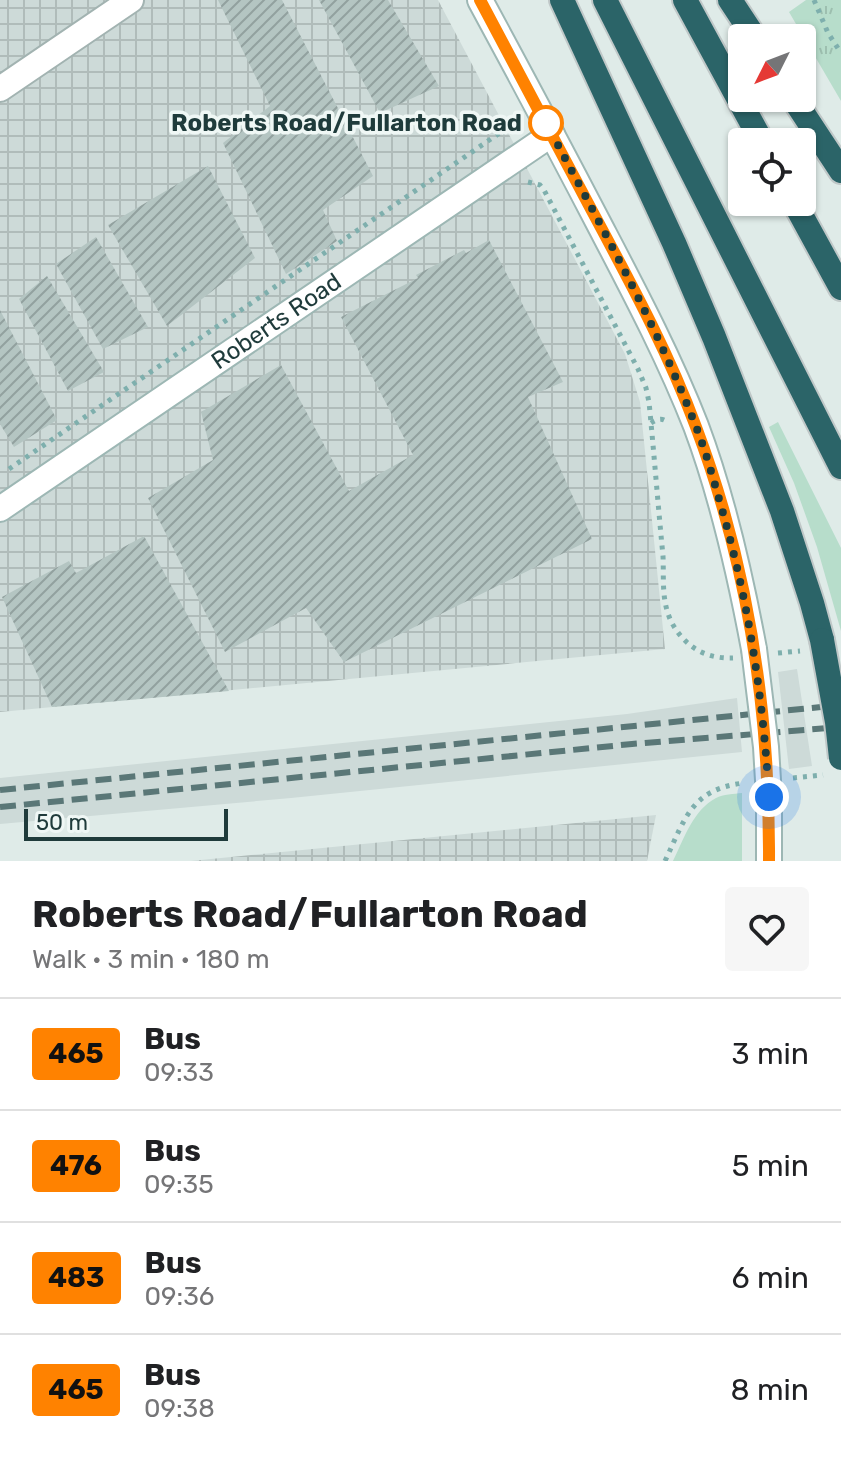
<!DOCTYPE html>
<html lang="en">
<head>
<meta charset="utf-8">
<style>
  body { margin:0; font-family:Rubik,sans-serif; background:#f6f6f6; color:#202124; height:100vh; display:flex; flex-direction:column; font-size:30px; white-space:nowrap }
  * { box-sizing:border-box; margin:0 }
  p { font-size:26px; color:#757577 }
  .icon { flex:none; width:44px; height:44px; fill:none; stroke:currentColor; stroke-width:2; stroke-linecap:round; stroke-linejoin:round }
  .map { position:relative; height:861px; overflow:hidden }
  .panel { display:flex; flex-direction:column; background:#fff; flex:1 }
  .panel>* { flex:none }
  .badge { padding:0 16px; border-radius:6px; font-size:28px; line-height:52px }
  .needle { width:52px; rotate:228deg }
  .tools { position:absolute; left:728px; top:24px; display:grid; gap:16px }
  .tools a { display:grid; place-items:center; width:88px; height:88px; border-radius:8px; background:#fff; box-shadow:0 2px 6px #0004; font-size:40px }
  .scale { position:absolute; left:24px; bottom:20px; width:204px; box-sizing:border-box; padding-left:8px; border:4px solid #1f3b3b; border-top:0; font-size:22px; line-height:28px; white-space:nowrap; color:#1f3b3b; -webkit-text-stroke:6px #eff7f5; paint-order:stroke }
  .you { position:absolute; width:40px; height:40px; margin:-20px; border:6px solid #fff; border-radius:50%; background:#1a73e8; box-shadow:0 0 0 12px #1a73e833 }
  .map>.badge { position:absolute; translate:-50% -50%; box-shadow:0 0 0 4px #fff }
  .round { display:grid; place-items:center; flex:none; width:84px; height:84px; border-radius:8px; background:#f6f6f6 }
  .head { display:flex; align-items:center; justify-content:space-between; height:136px; padding:0 32px }
  h1 { font-size:38px; font-weight:700; line-height:60px }
  ul { padding:0; list-style:none }
  li { display:flex; align-items:center; gap:24px; height:112px; padding:0 32px; border-top:2px solid #e0e0e0 }
  li div { flex:1 }
  li b { display:block; font-size:30px }
  li em { font-style:normal }
  li .badge { min-width:88px; font-weight:700; text-align:center }
  .map>svg:first-child { display:block }
  .built { fill:#cddad8 }
  .industrial { fill:url(#industrial-grid) }
  .green { fill:#b7ddcb }
  .park { fill:url(#park-tufts) }
  .building { fill:url(#building-hatch) }
  .lines { fill:none; stroke-linecap:round; stroke-linejoin:round }
  .street-casing { stroke:#a2b3b1; stroke-width:28 }
  .secondary-casing { stroke:#9db7b4; stroke-width:28 }
  .highway-casing { stroke:#c0c8c8; stroke-width:28 }
  .path { stroke:#7eafad; stroke-width:5; stroke-dasharray:4 6; stroke-linecap:butt }
  .street { stroke:#fff; stroke-width:24 }
  .secondary { stroke:#fff; stroke-width:24 }
  .highway { stroke:#2b6468; stroke-width:24 }
  .rail { stroke:#5a7777; stroke-width:6; stroke-dasharray:16 8; stroke-linecap:butt }
  .secondary-bridge-casing { stroke:#9db7b4; stroke-width:28; stroke-linecap:butt }
  .highway-bridge-casing { stroke:#c0c8c8; stroke-width:28; stroke-linecap:butt }
  .secondary-bridge { stroke:#fff; stroke-width:24 }
  .highway-bridge { stroke:#2b6468; stroke-width:24 }
  .line-casing { stroke:#fff; stroke-width:18 }
  .line { stroke:#ff8200; stroke-width:12 }
  .walk { stroke:#1f3b3b; stroke-width:8; stroke-dasharray:0 14.4 }
  .stop-dot { fill:#fff; stroke:#ff8200; stroke-width:4 }
  .labels { text-anchor:middle; dominant-baseline:central; stroke-width:7; stroke-linejoin:round; paint-order:stroke }
  .stop-label { font-size:24px; font-weight:bold; fill:#1f3b3b; stroke:#eff7f5; text-anchor:end }
  .street-label { font-size:24px; fill:#1f3b3b; stroke:#eff7f5 }
</style>
</head>
<body>
<div class="map">
<svg width="841" height="861" viewBox="0 0 841 861">
  <defs>
    <pattern id="industrial-grid" width="8" height="8" patternUnits="userSpaceOnUse" patternTransform="scale(2)"><rect width="8" height="8" fill="#cddad8"/><path d="M0 4h8M4 0v8" fill="none" stroke="#b0bcba"/></pattern>
    <pattern id="park-tufts" width="24" height="20" patternUnits="userSpaceOnUse" patternTransform="scale(2)"><rect width="24" height="20" fill="#b7ddcb"/><path d="M3 7l-1-3M5 7V3M7 7l1-3M15 17l-1-3M17 17v-4M19 17l1-3" fill="none" stroke="#9dbfaf"/></pattern>
    <pattern id="building-hatch" width="6" height="6" patternUnits="userSpaceOnUse" patternTransform="scale(2)"><rect width="6" height="6" fill="#b4c5c2"/><path d="M-1 1l2-2M0 6l6-6M5 7l2-2" fill="none" stroke="#92a19f"/></pattern>
  </defs>
  <rect width="100%" height="100%" fill="#dfebe8"/>
  <g class="built">
    <polygon points="797,669 812,766 789,769 778,672"/>
    <polygon points="737,698 742,752 291,798 0,824 0,778 627,714"/>
  </g>
  <g class="industrial">
    <polygon points="0,0 438,0 625,354 640,402 665,649 0,712"/>
    <polygon points="656,815 647,861 191,861"/>
  </g>
  <g class="green">
    <polygon points="778,422 841,548 841,631 817,547 794,483 769,427"/>
    <path d="M742,793V861H673C684,839 693,810 716,798C723,794 734,794 742,793Z"/>
  </g>
  <polygon class="park" points="806,0 841,0 841,101 789,12"/>
  <g class="building">
    <polygon points="218,0 282,0 373,176 323,210 337,241 286,274 223,143 270,106"/>
    <polygon points="319,0 388,0 439,86 380,113"/>
    <polygon points="208,166 255,258 167,326 108,225"/>
    <polygon points="96,237 148,327 103,349 56,264"/>
    <polygon points="489,240 563,382 528,397 592,539 344,662 306,608 225,652 148,498 213,460 201,412 281,365 349,491 413,455 341,317 418,278 416,275 464,250 466,253"/>
    <polygon points="47,276 104,372 68,391 19,299"/>
    <polygon points="0,310 57,420 14,447 0,424"/>
    <polygon points="144,536 229,691 52,707 2,597 69,561 76,573"/>
  </g>
  <g class="lines">
    <g class="street-casing">
      <polyline id="street" points="0,89 131,0"/>
    </g>
    <g class="secondary-casing">
      <g id="secondary">
        <path d="M480,0C520,74 560,149 599,224C634,291 669,357 696,426C723,498 740,574 754,649"/>
        <path id="s1" d="M0,509L552,134"/>
        <polyline points="769,861 769,797"/>
      </g>
    </g>
    <g class="highway-casing">
      <g id="highway">
        <polyline points="562,0 674,243 714,337 782,511 812,603 822,640"/>
        <polyline points="605,0 841,467"/>
        <polyline points="685,0 762,142"/>
        <polyline points="730,0 755,38"/>
        <polyline points="793,98 841,171"/>
        <polyline points="794,202 841,288"/>
      </g>
    </g>
    <g class="path">
      <polyline points="814,0 828,33 841,53"/>
      <path d="M528,182L540,185L544,190L638,369L646,388L649,402C654,453 658,505 663,556C664,579 661,602 672,623C685,647 706,659 733,658"/>
      <path d="M651,423C657,419 663,417 668,423"/>
      <polyline points="9,469 504,130 506,135"/>
      <polyline points="778,653 800,651"/>
      <polyline points="793,778 823,775"/>
      <path d="M665,861C685,819 691,789 744,783"/>
    </g>
    <use href="#street" class="street"/>
    <use href="#secondary" class="secondary"/>
    <use href="#highway" class="highway"/>
    <g class="rail">
      <polyline points="0,790 841,705"/>
      <polyline points="0,807 632,744 841,727"/>
    </g>
    <g class="secondary-bridge-casing">
      <polyline id="secondary-bridge" points="754,649 766,747 769,797"/>
    </g>
    <g class="highway-bridge-casing">
      <polyline id="highway-bridge" points="822,640 837,722 841,758"/>
    </g>
    <use href="#secondary-bridge" class="secondary-bridge"/>
    <use href="#highway-bridge" class="highway-bridge"/>
  </g>
  <g class="lines">
    <g class="line-casing">
      <path id="line" d="M480,0C517,69 554,139 591,209C629,280 668,351 696,427C748,565 770,714 769,861"/>
    </g>
    <use href="#line" class="line"/>
    <path class="walk" d="M546,123L542,115C596,217 653,317 695,424C705,449 712,474 719,499C748,597 763,696 769,797"/>
  </g>
  <circle class="stop-dot" cx="546" cy="123" r="16"/>
  <g class="labels">
    <g class="stop-label">
      <text x="522" y="123">Roberts Road/Fullarton Road</text>
    </g>
    <g class="street-label">
      <text stroke="none"><textPath href="#s1" startOffset="334">Roberts Road</textPath></text>
    </g>
  </g>
</svg>
<div class="tools">
<a><svg class="needle" viewBox="-14 -14 28 28"><path d="M0-13l5 13h-10z" fill="#e53935"/><path d="M0 13l5-13h-10z" fill="#757577"/></svg></a>
<a><svg class="icon" aria-label="locate" viewBox="0 0 24 24"><circle cx="12" cy="12" r="6"/><path d="M12 2v4M12 18v4M2 12h4M18 12h4"/></svg></a>
</div>
<div class="scale">50 m</div>
<div class="you" style="left:769px;top:797px"></div>
</div>
<section class="panel">
<div class="head"><div><h1>Roberts Road/Fullarton Road</h1><p>Walk · 3 min · 180 m</p></div><a class="round"><svg class="icon" aria-label="heart" viewBox="0 0 24 24"><path d="M12 20l-8-8c-3-5 5-10 8-4 3-6 11-1 8 4z"/></svg></a></div>
<ul>
<li><span class="badge" style="background:#ff8200;color:#111">465</span><div><b>Bus</b><p>09:33</p></div><em>3 min</em></li>
<li><span class="badge" style="background:#ff8200;color:#111">476</span><div><b>Bus</b><p>09:35</p></div><em>5 min</em></li>
<li><span class="badge" style="background:#ff8200;color:#111">483</span><div><b>Bus</b><p>09:36</p></div><em>6 min</em></li>
<li><span class="badge" style="background:#ff8200;color:#111">465</span><div><b>Bus</b><p>09:38</p></div><em>8 min</em></li>
</ul>
</section>
</body>
</html>
